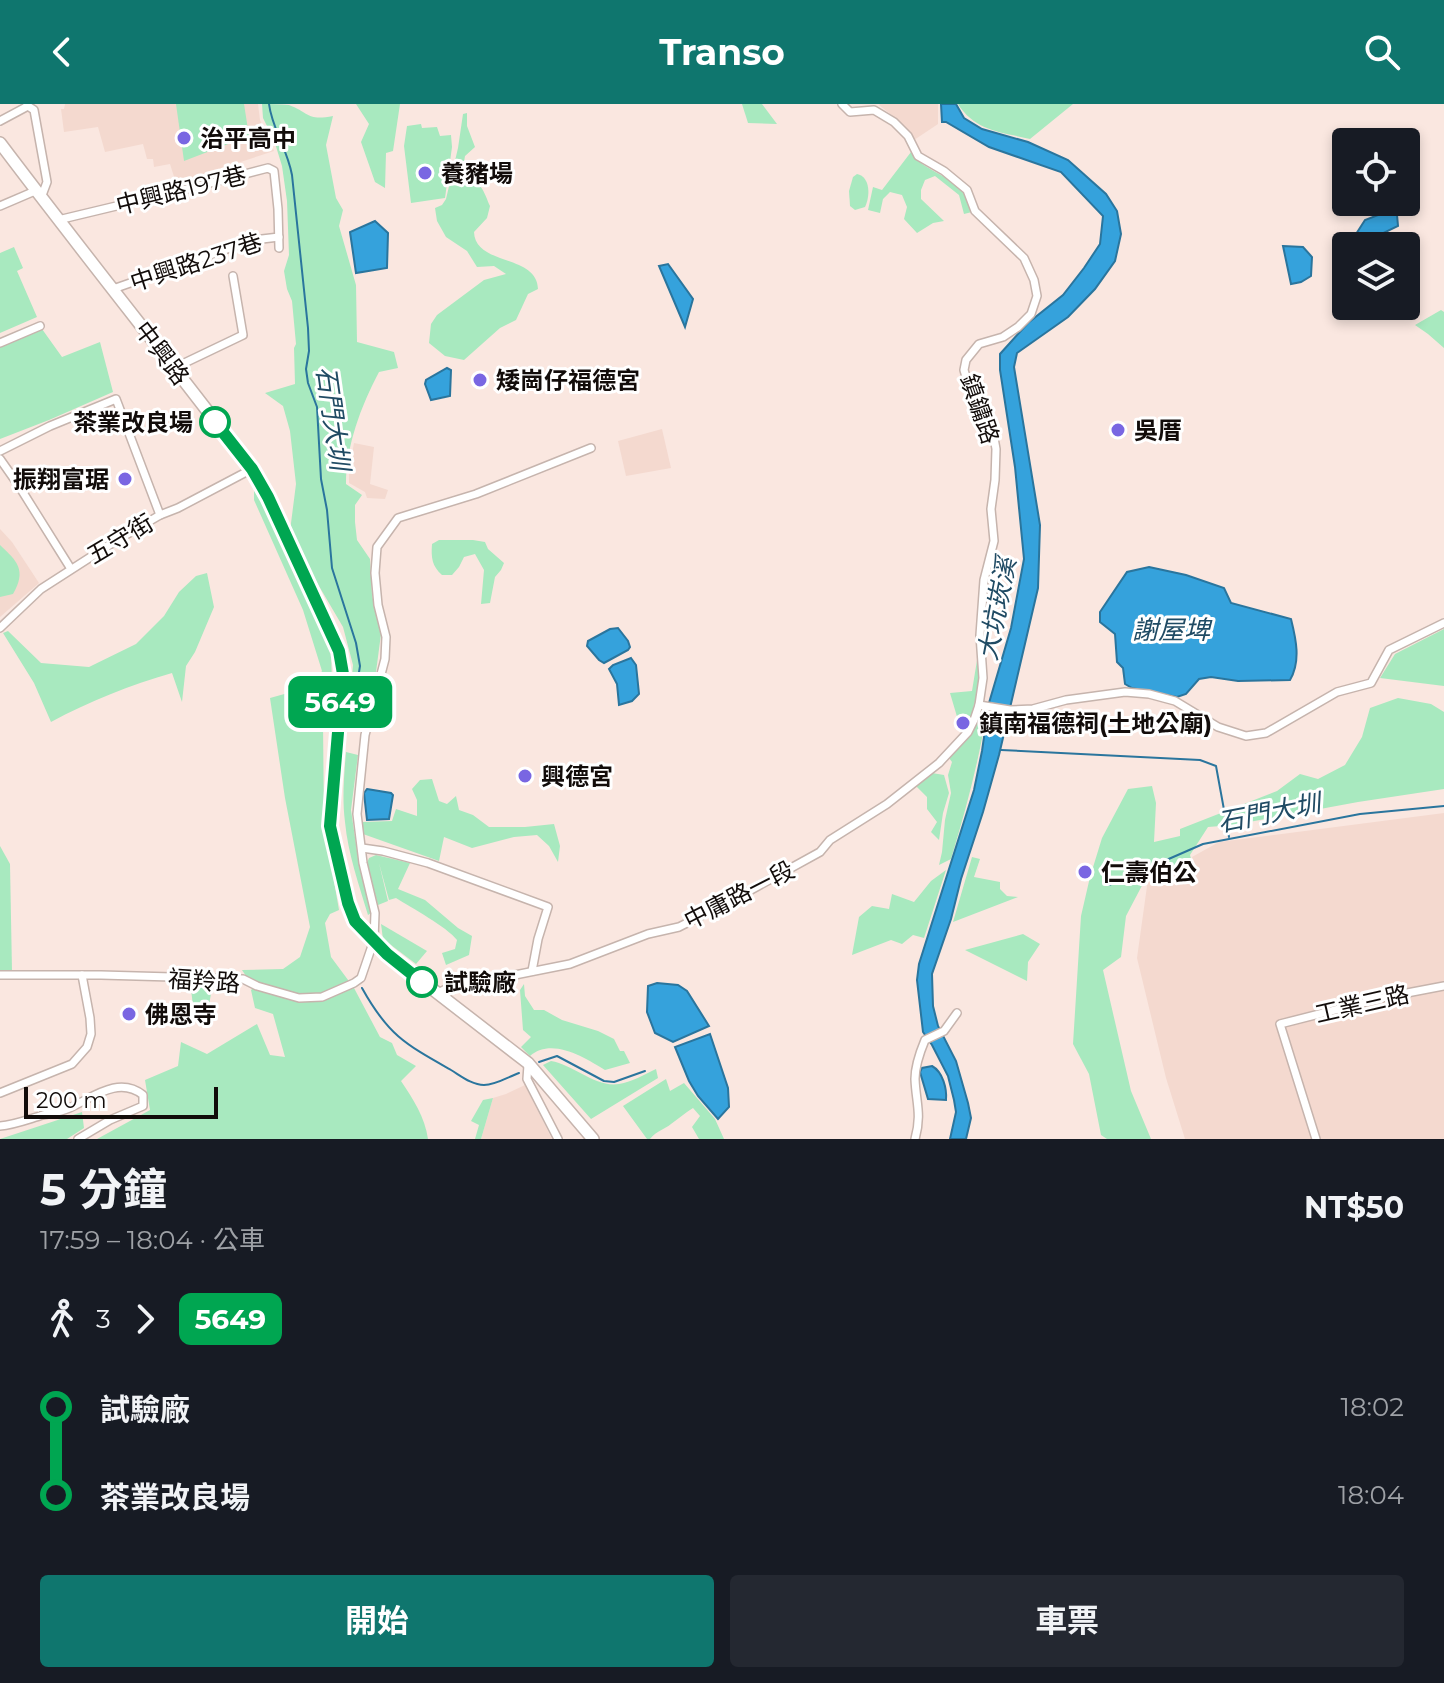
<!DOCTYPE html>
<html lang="zh-TW">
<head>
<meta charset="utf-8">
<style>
  body { margin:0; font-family:Montserrat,"Noto Sans TC",sans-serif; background:#242831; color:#f1f3f6; height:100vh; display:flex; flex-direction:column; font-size:30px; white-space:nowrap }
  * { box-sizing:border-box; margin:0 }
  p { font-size:26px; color:#9ea1a6 }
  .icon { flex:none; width:44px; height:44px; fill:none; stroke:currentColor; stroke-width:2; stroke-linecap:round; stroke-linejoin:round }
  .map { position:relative; height:1035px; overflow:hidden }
  .sheet { display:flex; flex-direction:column; background:#171b24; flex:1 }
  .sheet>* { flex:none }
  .badge { padding:0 16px; border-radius:12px; font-size:28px; line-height:52px }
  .controls { position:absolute; left:1332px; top:24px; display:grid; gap:16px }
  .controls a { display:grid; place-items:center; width:88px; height:88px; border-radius:8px; background:#171b24; box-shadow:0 4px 12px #0003; font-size:40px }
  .scale { position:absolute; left:24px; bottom:20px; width:194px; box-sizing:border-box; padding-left:8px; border:4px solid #120c0a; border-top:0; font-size:22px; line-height:28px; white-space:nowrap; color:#120c0a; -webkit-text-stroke:6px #fff; paint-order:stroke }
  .map>.badge { position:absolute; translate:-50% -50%; box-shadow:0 0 0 4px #fff }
  .legs { display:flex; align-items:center; gap:12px; height:88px; padding:0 40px; font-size:26px }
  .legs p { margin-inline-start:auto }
  .overview { display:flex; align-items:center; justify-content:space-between; height:136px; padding:0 40px }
  h1 { font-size:44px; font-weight:700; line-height:60px }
  .button { display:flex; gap:16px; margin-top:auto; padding:16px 40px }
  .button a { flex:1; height:92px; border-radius:8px; background:#0f766e; color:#fff; font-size:32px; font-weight:700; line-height:92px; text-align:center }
  .button a+a { background:#242831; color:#f1f3f6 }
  ul { padding:0 40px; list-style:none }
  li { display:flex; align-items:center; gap:28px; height:88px; font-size:30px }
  li i { display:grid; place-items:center; width:12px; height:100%; margin:0 10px; background:currentColor }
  li i::after { content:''; width:20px; height:20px; margin:-10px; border:6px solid; border-radius:50%; background:#171b24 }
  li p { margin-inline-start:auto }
  li:first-child i { background:linear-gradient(#0000 50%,currentColor 0) }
  li:last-child i { background:linear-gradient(currentColor 50%,#0000 0) }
  header { display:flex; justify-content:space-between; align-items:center; height:104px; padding:0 40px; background:#0f766e; color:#fff; font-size:36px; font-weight:700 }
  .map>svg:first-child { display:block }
  .built { fill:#f4d9cf }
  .green { fill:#a8e9bf }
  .water { fill:#35a2dc; stroke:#2a759d; stroke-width:2 }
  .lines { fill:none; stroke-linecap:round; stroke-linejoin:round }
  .stream { stroke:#2a759d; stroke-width:2 }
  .street-casing { stroke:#c6b4ad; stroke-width:10 }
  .secondary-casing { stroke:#c6b4ad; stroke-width:14 }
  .street { stroke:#fff; stroke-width:7 }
  .secondary { stroke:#fff; stroke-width:11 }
  .line-1-casing { stroke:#fff; stroke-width:18 }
  .line-1 { stroke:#00a651; stroke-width:12 }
  .poi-dot { fill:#7966e2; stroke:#fff; stroke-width:3 }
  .stop-1-dot { fill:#fff; stroke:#00a651; stroke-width:4 }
  .labels { text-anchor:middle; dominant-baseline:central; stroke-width:6; stroke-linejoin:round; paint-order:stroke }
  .poi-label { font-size:24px; font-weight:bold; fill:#120c0a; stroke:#fff; text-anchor:start }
  .street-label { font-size:24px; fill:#120c0a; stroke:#fff }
  .stop-label { font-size:24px; font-weight:bold; fill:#120c0a; stroke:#fff; text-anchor:end }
  .water-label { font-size:26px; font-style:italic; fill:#204b64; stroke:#fff }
</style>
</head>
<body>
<header><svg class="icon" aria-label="back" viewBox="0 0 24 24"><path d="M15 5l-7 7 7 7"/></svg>Transo<svg class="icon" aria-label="search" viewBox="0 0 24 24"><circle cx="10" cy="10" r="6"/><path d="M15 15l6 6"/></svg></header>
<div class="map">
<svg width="1444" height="1035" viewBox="0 0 1444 1035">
  <rect width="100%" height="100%" fill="#fae7e0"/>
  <g class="built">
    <polygon points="65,0 258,0 260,16 274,47 176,79 170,60 154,63 153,55 147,55 143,40 105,48 98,23 64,28 61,5 64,5"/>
    <polygon points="880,0 938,0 938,20 914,36 898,16 879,1"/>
    <polygon points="662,325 671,364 626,372 618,337"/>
    <polygon points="354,339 374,343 370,380 388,386 385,395 367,394 365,388 349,379 349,366"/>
    <polygon points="0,425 12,438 39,479 0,513"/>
    <polygon points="1444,709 1444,1035 1185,1035 1166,974 1137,854 1148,775 1194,760 1192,753 1219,738"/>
    <polygon points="525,981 552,1035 481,1035 493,994 506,990"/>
  </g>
  <g class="green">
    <polygon points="176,0 244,0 249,32 184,57"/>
    <path d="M262,0C270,0 281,0 289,1C310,9 307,17 333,12L326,41L336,94L343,106L339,122L356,181L357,238L394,248L398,264L379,268C361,302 346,342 346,380L362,391L355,401V418L357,436L370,455L372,491L381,530L376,568L364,611L349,606L353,561L343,523L316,477L290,427L296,380L290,327L283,302L265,289L295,280L294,244L296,240L292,197L287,185L284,167L289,151L287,97L282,62L274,36L263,14Z"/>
    <polygon points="356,0 400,0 393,47 386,49 385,84 375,78 361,38 369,20"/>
    <polygon points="742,0 762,0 777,20 748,19"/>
    <path d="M958,0H1073L1030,35C1001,28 975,27 958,0Z"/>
    <path d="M467,9V22L475,43L465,52C461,73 469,70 480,82C485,88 487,96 490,102L487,114L474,128C475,162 537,150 538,185L528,190L516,216L500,224L464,256L445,252L429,239L431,220L437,211L484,176L506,170L494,162L477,163L467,147L446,133L437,117L435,104L442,101L446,95L458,44L463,10Z"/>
    <polygon points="421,20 422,24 437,23 440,32 451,31 452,43 445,94 411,99 404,42 407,22"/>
    <path d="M911,48C922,67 952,71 964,89C968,94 970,102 972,108L964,110L959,91L935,72L925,76L921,86V95L944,117L933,119L917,129L904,115L907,103L902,91L890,88L883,95L880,109L868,106L873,83L882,86Z"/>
    <path d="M857,70C871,73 870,93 865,103L855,106L850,102L849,87L853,73Z"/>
    <polygon points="14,143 23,164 17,167 37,213 0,229 0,149"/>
    <polygon points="1441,206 1444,208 1444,244 1428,230 1415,221"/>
    <polygon points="42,225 62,253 100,238 113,288 49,316 0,335 0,242"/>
    <path d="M254,386L284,439L297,474L331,546L332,580L323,618L324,719L339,806L330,810L325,819L331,853L354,884L380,933L392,939L397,951L416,962L401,977C413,995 425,1013 428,1035H97L150,1006L145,976L178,962L181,938L207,950L257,920L270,951L285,953L273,910L255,904L251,886L258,879L246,872L242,866L283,865L300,853L310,823L285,694L270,594L313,582L322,567L303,506L254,396Z"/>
    <path d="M439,436H473L485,438L488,445L504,459L501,466L495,473L490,499L481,500L484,466L475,450L464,453L459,463L452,471H442C432,462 431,454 432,440Z"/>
    <path d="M0,441C17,457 27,466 13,490L0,493Z"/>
    <path d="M207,469L214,503L195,548L186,562L182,598L172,569C130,581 90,597 51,618L34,579L3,529L8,527L41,559L89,563L136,540L164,512L179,488L196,472Z"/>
    <polygon points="1444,525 1444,582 1380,574 1395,550"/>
    <polygon points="979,544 981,574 969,620 967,615 958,616 950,589 972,587"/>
    <polygon points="1398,594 1431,600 1444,608 1444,685 1358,698 1233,721 1208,723 1190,751 1192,758 1147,772 1126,812 1121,853 1103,866 1131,987 1151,1035 1107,1035 1101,1031 1089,970 1073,940 1081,812 1090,773 1102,734 1128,685 1152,682 1156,699 1154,738 1180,732 1180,725 1277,687 1300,670 1318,675 1345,661 1362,633 1370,604"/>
    <path d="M985,606H987C979,657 966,705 951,755L939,761L942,748L945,716L951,689L948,671L952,658L949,654L971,630Z"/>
    <path d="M346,648L358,651L351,706L358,754L371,809L368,811C359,781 348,750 345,718C342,695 344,671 346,648Z"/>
    <polygon points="932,669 944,671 949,689 943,709 939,736 931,728 937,718 927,705 927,693 916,682"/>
    <polygon points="432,675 439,697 447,700 456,692 459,706 473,711 489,723 525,723 554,720 560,742 558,758 549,742 537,731 514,733 472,744 444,733 439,757 363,730 362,718 392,717 396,705 417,712 417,696 412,685 420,676"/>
    <polygon points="0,742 10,760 12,867 0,867"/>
    <path d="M376,751L410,759L398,785L425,796L458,824L472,832L469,851L446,861L442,849L455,845L457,836C447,823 412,804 396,794L389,796L379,759L388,797L378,801L367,759L369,754Z"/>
    <polygon points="972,753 980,755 974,773 1000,778 1000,785 1007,792 1018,793 953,818"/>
    <polygon points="946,766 924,834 913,831 902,840 891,836 852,851 859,813 872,802 889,805 892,790 914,798 931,777"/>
    <polygon points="381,820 427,847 416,860 383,835"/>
    <polygon points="1023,830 1040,840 1028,858 1027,877 965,846"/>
    <polygon points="190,877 213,878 208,907 193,902"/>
    <path d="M524,880L525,892L534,906H544L562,916L598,927L614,935L620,947H624L630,959L605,966C585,954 552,933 530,952L521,943L531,933L523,926L520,886Z"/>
    <path d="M551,957C574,961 596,984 619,980C632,978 645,970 656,965L658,974L591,1015L543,961Z"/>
    <path d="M666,975L670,987L684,979L715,1015L724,1035H699L692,1023L700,1012L693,1004C685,1009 679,1014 671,1020C664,1026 657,1026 650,1035H647L623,1002Z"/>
    <polygon points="493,994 481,1035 475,1035 479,1021 471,1017 483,996"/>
    <polygon points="82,1008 84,1024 67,1035 0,1035"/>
  </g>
  <g class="water">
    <polygon points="941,0 956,0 964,14 982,25 1028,38 1068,56 1106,90 1117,107 1121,130 1115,157 1095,185 1068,213 1017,249 1014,263 1040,421 1038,484 999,651 983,708 961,775 951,815 932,870 933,902 938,922 956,957 968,999 971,1014 966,1035 950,1035 956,1008 954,996 948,972 932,941 923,928 917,876 919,860 974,686 982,647 989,599 1011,524 1024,455 1015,363 1000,266 1000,250 1028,219 1063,191 1084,164 1100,140 1103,112 1061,68 989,43 946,18 942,18"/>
    <polygon points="1378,111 1397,111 1398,122 1365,138 1356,130 1365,116"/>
    <polygon points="375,117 388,129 387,164 356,169 350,128"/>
    <polygon points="1283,142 1303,143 1312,153 1311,172 1301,178 1291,180"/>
    <polygon points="668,160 693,195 685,223 659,162"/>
    <polygon points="447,264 451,266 450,292 431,296 425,280 426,276"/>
    <path d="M1149,463L1186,471L1224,484L1231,499L1291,515C1296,535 1301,557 1290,576L1238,577L1211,573L1199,575L1186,590L1177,593L1132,584L1125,580L1123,564L1117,558L1115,530L1100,518V508L1127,468Z"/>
    <polygon points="618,524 628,537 630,543 628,546 604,559 599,556 587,542 588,537 610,525"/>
    <polygon points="631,554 636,561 639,590 632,597 619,601 617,580 609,565 613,561"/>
    <polygon points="367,685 391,689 393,691 389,715 367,716 364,689"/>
    <polygon points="657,879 678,881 687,887 709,922 673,938 655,929 647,908 648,882"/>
    <polygon points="710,930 728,984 729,1003 718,1015 698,992 689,977 675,943"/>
    <path d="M932,962C943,968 947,985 946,996L928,995L920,968L922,964Z"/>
  </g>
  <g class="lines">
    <g class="stream">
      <path d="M269,0C272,25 287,44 292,71L308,224L309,247L306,265L308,279L317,303L321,375L327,406L332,464L356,539L360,562L352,611L344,632"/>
      <polyline points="1001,646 1200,656 1216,662 1229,733"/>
      <polyline points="1109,781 1203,740 1360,710 1444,702"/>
      <path d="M362,884C388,931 405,940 451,966C461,972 472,981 484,981C496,981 508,973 519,969"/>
      <polyline points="539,958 557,952 604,977 614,978 645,967"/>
    </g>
    <g class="street-casing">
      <g id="street">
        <polyline points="28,2 34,6 47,78 41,94"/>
        <polyline points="0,17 28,2 27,0"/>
        <polyline points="0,102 35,87"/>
        <polyline points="58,116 183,86 268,64 274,67 278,105 279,144"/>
        <polyline points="113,185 230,144 262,135 279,133"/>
        <polyline points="0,239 40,222"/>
        <polyline points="174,264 243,231 233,172"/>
        <polyline points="0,347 50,322 116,295 160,411"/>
        <polyline points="0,355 19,382 71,465"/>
        <polyline points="0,524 41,485 114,438 160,411 178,404 252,365"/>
        <polyline points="979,601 1010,606 1033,605 1066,596 1125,588 1149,590 1175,597 1218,623 1246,632 1266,629 1337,588 1371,579 1389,546 1444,519"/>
        <polyline points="362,744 383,747 428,759 548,803 538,835 532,867"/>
        <polyline points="0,871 101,871 243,875 257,882 299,894 322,893 354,879 361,874 374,836 375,809 363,759 357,710 365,631 385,555 386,533 378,501 375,469 377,443 398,414 476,390 591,344"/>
        <polyline points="438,889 452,882 505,873 570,860 648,830 679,823 740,792 820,748 830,736 887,700 939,659 968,628 974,616 979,601 983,574 980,531 984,476 994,437 991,405 995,376 996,345 993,328 967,276 964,266 966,256 979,240 1003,233 1018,223 1031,210 1037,192 1034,176 1024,154 975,107 967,86 944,67 918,52 908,32 894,18 874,6 850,8 842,0"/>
        <polyline points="528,961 527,975 558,1035"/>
        <polyline points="0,989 72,960 87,943 91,930 90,914 82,871"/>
        <path d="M0,1022C14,1021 29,1015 43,1011C51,1009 60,1008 67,1005C91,995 118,971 143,991V1002L110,1016L78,1035"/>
        <path d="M915,1035C922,1010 916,999 915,975C915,962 920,948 925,936L944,927L957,909"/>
        <polyline points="1316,1035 1280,920 1386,893 1444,882"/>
      </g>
    </g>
    <g class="secondary-casing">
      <path id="secondary" d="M0,39C83,149 169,256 252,365C271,398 284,432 300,467C316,501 336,533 343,570L330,722L348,799L355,817L387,850L528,959L593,1035"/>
    </g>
    <use href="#street" class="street"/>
    <use href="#secondary" class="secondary"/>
  </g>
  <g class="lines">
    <g class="line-1-casing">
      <polyline id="line-1" points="215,318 252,365 268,393 339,547 343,570 330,722 348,799 355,817 387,850 422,878"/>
    </g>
    <use href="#line-1" class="line-1"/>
  </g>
  <g class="poi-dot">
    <circle cx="184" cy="34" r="8"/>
    <circle cx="425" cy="69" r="8"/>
    <circle cx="480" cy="276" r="8"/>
    <circle cx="1118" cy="326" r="8"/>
    <circle cx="125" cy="375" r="8"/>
    <circle cx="963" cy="619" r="8"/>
    <circle cx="525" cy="672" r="8"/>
    <circle cx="1085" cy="768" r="8"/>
    <circle cx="129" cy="910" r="8"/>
  </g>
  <g class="stop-1-dot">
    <circle cx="215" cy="318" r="14"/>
    <circle cx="422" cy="878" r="14"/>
  </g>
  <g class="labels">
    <g class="poi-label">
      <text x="200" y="34">治平高中</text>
      <text x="441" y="69">養豬場</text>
      <text x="496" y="276">矮崗仔福德宮</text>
      <text x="1134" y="326">吳厝</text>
      <text x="109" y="375" text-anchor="end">振翔富琚</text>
      <text x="979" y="619">鎮南福德祠(土地公廟)</text>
      <text x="541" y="672">興德宮</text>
      <text x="1101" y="768">仁壽伯公</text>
      <text x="145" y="910">佛恩寺</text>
    </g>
    <g class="street-label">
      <text transform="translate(181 86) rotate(-14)">中興路197巷</text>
      <text transform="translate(196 158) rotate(-18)">中興路237巷</text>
      <text transform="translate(162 249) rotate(53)">中興路</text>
      <text transform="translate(980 305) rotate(71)">鎮鏞路</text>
      <text transform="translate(120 435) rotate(-31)">五守街</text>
      <text transform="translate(739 791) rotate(-27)">中庸路一段</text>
      <text transform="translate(204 877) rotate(4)">福羚路</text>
      <text transform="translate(1362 900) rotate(-13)">工業三路</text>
    </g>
    <g class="stop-label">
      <text x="193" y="318">茶業改良場</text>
      <text x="444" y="878" text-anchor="start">試驗廠</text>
    </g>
    <g class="water-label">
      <text transform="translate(333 314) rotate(82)">石門大圳</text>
      <text transform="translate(997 505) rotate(-79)">大坑崁溪</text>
      <text x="1171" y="526">謝屋埤</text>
      <text transform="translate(1269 709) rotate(-11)">石門大圳</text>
    </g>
  </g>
</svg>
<div class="controls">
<a><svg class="icon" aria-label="locate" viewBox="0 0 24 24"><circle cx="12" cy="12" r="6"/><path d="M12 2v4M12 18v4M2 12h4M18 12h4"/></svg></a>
<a><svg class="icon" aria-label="layers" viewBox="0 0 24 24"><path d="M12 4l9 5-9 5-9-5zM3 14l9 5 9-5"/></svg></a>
</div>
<div class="scale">200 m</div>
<b class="badge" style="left:340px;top:598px;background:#00a651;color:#fff">5649</b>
</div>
<section class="sheet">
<div class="overview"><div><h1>5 分鐘</h1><p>17:59 – 18:04 · 公車</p></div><b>NT$50</b></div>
<div class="legs"><svg class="icon" aria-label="walk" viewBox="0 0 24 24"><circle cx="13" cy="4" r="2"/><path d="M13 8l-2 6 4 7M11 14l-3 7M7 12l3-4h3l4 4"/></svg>3<svg class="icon" aria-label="forward" viewBox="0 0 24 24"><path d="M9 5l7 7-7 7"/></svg><b class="badge" style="background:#00a651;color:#fff">5649</b></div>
<ul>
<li><i style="color:#00a651"></i><b>試驗廠</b><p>18:02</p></li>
<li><i style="color:#00a651"></i><b>茶業改良場</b><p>18:04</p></li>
</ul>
<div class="button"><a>開始</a><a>車票</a></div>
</section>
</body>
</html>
